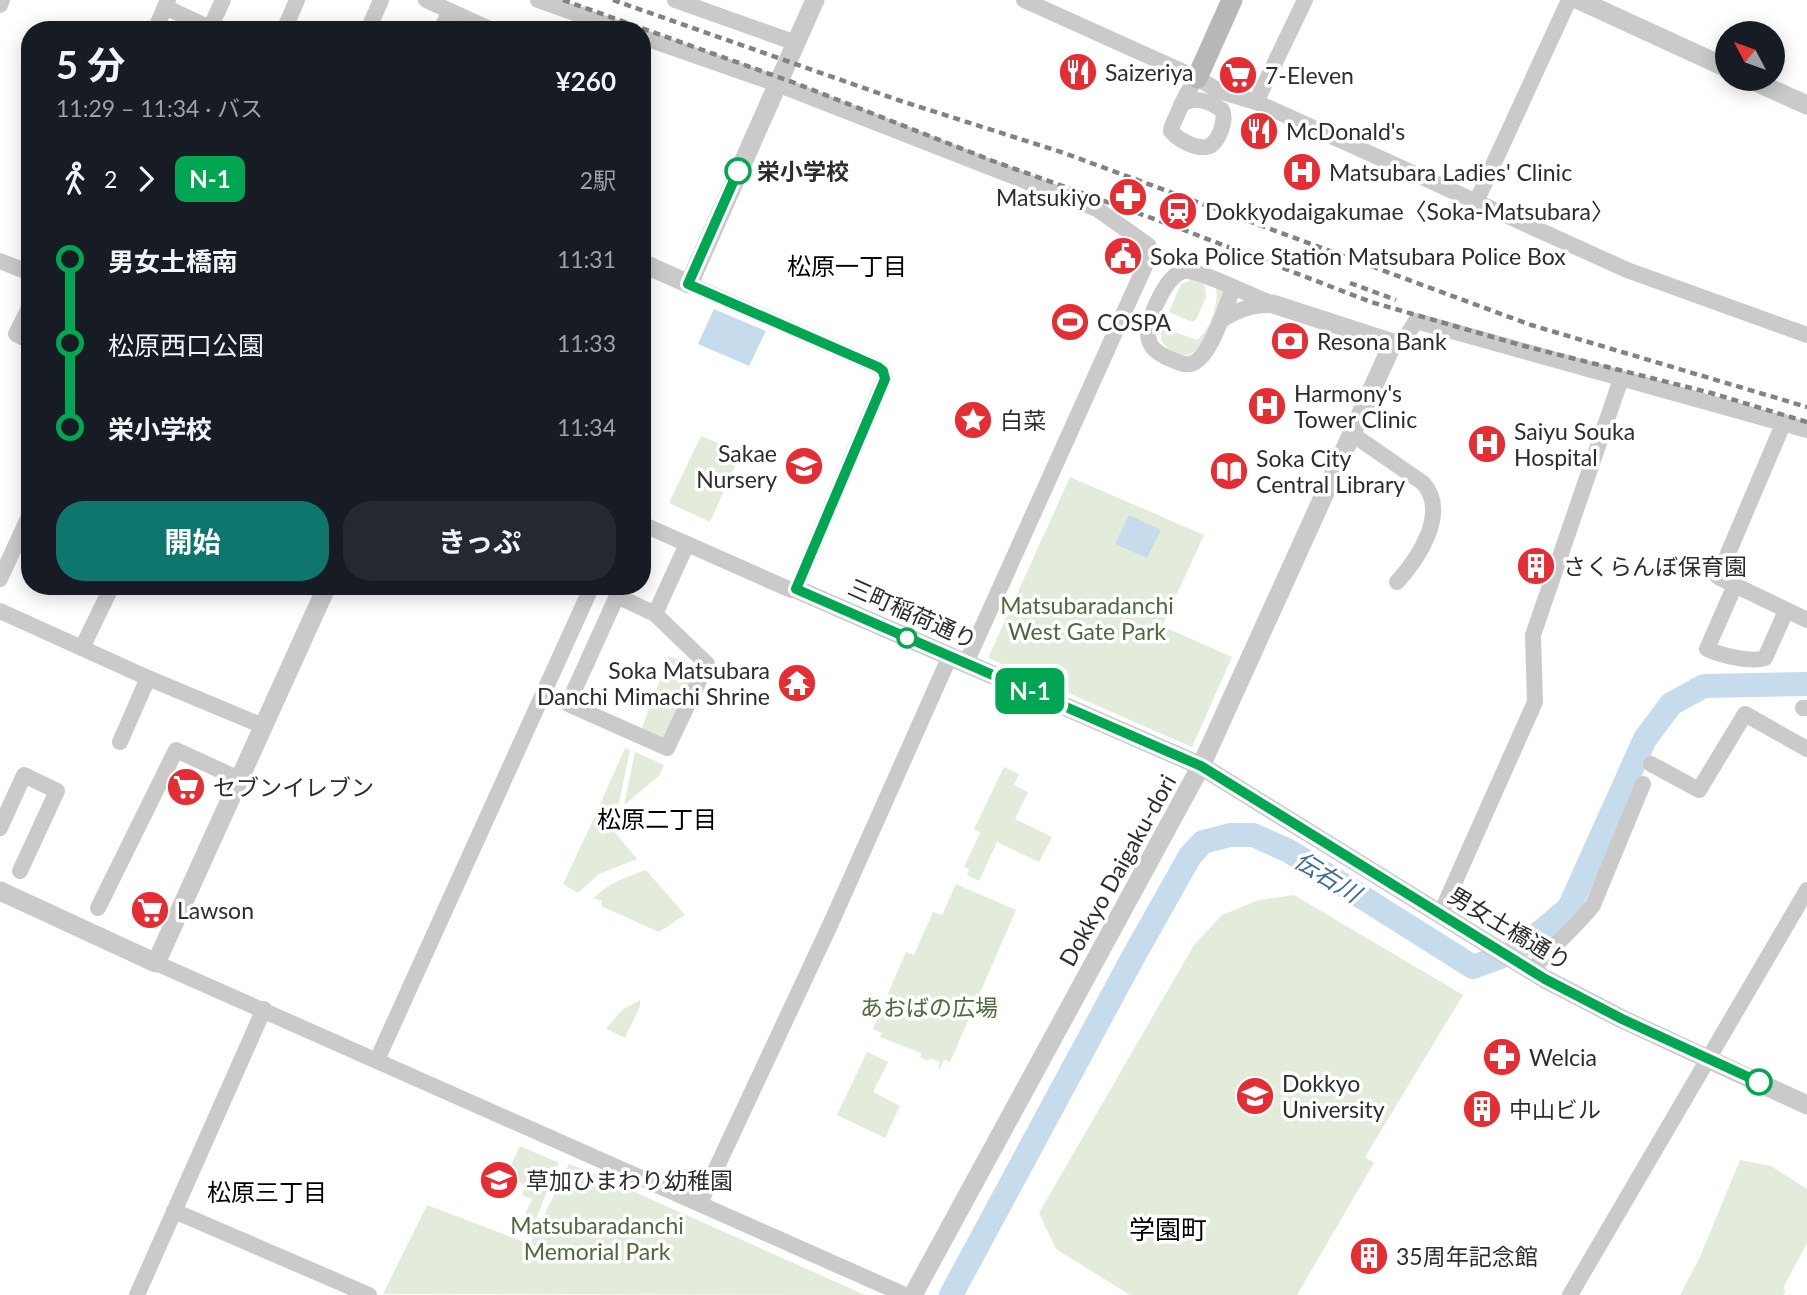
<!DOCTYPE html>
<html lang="ja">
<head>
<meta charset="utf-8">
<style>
  body { margin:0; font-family:Lato,"Noto Sans JP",sans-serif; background:#242831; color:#f1f3f6; height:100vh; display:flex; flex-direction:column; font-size:26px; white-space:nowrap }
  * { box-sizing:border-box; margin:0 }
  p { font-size:23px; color:#9ea1a6 }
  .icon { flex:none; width:38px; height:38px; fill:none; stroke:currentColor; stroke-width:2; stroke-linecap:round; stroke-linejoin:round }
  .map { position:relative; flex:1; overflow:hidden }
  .details { position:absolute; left:21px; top:21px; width:630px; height:574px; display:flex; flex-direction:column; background:#171b24; border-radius:28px; box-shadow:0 4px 18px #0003 }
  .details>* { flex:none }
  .badge { padding:0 14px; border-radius:10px; font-size:24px; line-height:46px }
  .needle { width:46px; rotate:311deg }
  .buttons { position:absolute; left:1715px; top:21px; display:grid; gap:14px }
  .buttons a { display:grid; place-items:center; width:70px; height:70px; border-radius:50%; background:#171b24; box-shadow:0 4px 18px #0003; font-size:35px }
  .map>.badge { position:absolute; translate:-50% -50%; box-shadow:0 0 0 4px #fff }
  .legs { display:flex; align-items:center; gap:10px; height:77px; padding:0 35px; font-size:23px }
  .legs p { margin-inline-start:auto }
  .summary { display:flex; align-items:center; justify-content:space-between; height:119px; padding:0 35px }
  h1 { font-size:38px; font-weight:700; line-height:52px }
  .action { display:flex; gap:14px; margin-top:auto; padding:14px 35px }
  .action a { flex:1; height:80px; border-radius:28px; background:#0f766e; color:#fff; font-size:28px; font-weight:700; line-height:80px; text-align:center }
  .action a+a { background:#242831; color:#f1f3f6 }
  ul { padding:0 35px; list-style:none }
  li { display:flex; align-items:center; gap:24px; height:84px; font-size:26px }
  li i { display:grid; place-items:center; width:10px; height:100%; margin:0 9px; background:currentColor }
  li i::after { content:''; width:18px; height:18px; margin:-9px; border:5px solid; border-radius:50%; background:#171b24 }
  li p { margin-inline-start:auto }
  li:first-child i { background:linear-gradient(#0000 50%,currentColor 0) }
  li:last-child i { background:linear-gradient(currentColor 50%,#0000 0) }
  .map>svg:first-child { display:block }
  .green { fill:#e3ebdb }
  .water { fill:#c6dbeb }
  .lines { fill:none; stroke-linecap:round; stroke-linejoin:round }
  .river { stroke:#c6dbeb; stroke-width:24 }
  .minor { stroke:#cacaca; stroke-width:16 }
  .tertiary { stroke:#cacaca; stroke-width:19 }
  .secondary { stroke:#b7b7b7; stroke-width:21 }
  .rail { stroke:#828282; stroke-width:4.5; stroke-dasharray:7 5; stroke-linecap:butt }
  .line-1-casing { stroke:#fff; stroke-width:16 }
  .line-1 { stroke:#00a651; stroke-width:10 }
  .stop-1-dot { fill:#fff; stroke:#00a651; stroke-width:3.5 }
  .labels { text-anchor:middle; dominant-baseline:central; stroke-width:7; stroke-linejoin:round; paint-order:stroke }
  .poi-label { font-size:23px; fill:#2d2d2d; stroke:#fff; text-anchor:start }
  .stop-label { font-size:23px; font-weight:bold; fill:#2d2d2d; stroke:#fff; text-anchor:start }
  .park-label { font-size:23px; fill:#4e693b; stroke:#fff }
  .street-label { font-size:23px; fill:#2d2d2d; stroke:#fff }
  .neighbourhood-label { font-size:24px; fill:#000; stroke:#fff }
  .water-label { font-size:24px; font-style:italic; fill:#3b6b8f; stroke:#fff }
  .quarter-label { font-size:26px; fill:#000; stroke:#fff }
</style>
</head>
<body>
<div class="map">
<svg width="1807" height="1295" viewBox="0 0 1807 1295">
  <rect width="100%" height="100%" fill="#fff"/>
  <g class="green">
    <polygon points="1194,279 1205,285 1206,297 1196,320 1192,322 1169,312 1181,284"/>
    <path d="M1218,288L1226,292C1214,319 1198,384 1161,341V327L1197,340C1210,330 1219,304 1216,289Z"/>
    <polygon points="968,400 989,408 978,430 958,420"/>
    <polygon points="701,436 741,453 710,522 669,503"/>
    <polygon points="1070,477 1204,535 1162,626 1232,657 1192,747 988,658"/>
    <polygon points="669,656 700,668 664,740 641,730"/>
    <polygon points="625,748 630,750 619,803 616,805 614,803 604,813 598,809"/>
    <polygon points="635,752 664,765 659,776 624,805"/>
    <polygon points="1004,767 1019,774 1014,785 1028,792 1015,819 1052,837 1039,862 997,842 979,881 967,875 969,869 964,867 980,833 974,829"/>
    <polygon points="596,814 601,816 637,859 599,874 578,893 563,884"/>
    <path d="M646,870L685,915L659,932L601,906L602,901L594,898C608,883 627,877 646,870Z"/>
    <polygon points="956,884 1016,910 950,1062 944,1060 940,1069 938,1068 940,1062 930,1058 928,1061 920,1057 921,1053 880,1037 882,1033 873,1029 906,952 914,955 933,912 942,915"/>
    <polygon points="1294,895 1463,995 1365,1157 1374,1163 1297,1295 1130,1295 1056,1249 1039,1213 1194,945 1222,915 1259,900"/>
    <polygon points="640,1000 640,1006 625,1038 606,1029 622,1010"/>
    <polygon points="867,1052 888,1062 873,1092 900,1106 885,1138 837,1115"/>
    <polygon points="520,1146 559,1163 529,1235 518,1230 532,1199 522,1195 525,1185 506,1176"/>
    <polygon points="1740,1160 1771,1166 1807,1189 1807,1243 1784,1286 1785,1292 1783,1295 1680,1295 1700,1257"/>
    <polygon points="569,1164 583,1169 865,1295 383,1294 427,1205 530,1244"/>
  </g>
  <g class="water">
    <polygon points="714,309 766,331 749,366 698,344"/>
    <polygon points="1129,515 1161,530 1147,558 1115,544"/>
  </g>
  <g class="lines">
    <polyline class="river" points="951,1295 1131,961 1190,856 1203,842 1230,835 1253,835 1289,851 1473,967 1511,953 1542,931 1569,908 1645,739 1671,704 1704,686 1807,684"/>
    <g class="minor">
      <polyline points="426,0 492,30"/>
      <polyline points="538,0 623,30"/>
      <polyline points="675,0 796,43"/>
      <polyline points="1024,0 1197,78 1219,91 1256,102 1627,270 1807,335"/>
      <polyline points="0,5 2,0"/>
      <polyline points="165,7 214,30"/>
      <polyline points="210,28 223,0"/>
      <polyline points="155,30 168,0"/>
      <polyline points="284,30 297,0"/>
      <polyline points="368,30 381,0"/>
      <polyline points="441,30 450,11"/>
      <polyline points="642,37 777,84 1097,209 1148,245 1150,253 1145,266 966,663"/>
      <polyline points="1256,102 1305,0"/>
      <path d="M1181,105C1195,95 1209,101 1222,110C1227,120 1218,146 1206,147C1195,149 1177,139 1171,131L1172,126L1186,95L1197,78"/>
      <polyline points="1476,202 1569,0"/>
      <polyline points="0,261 30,273"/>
      <path d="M1233,288C1226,306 1211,356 1193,363C1185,367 1176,361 1168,358C1158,353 1149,348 1148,335C1147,319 1168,269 1187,271C1205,272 1253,297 1273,304"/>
      <polyline points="30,306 16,334 30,341"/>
      <path d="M1220,321C1237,310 1250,305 1270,305"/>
      <polyline points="1393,343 1407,335 1416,321 1807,430"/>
      <polyline points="1784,422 1718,577 1807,620"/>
      <path d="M1352,434L1423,483C1449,512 1419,558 1397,582"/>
      <polyline points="642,524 791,590 796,589 885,378 883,371 878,367 689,284"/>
      <polyline points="0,579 30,514"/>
      <path d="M1735,585L1707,649C1720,655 1751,663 1765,658L1786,611"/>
      <polyline points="0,611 148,678 263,726"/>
      <polyline points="655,614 707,664 667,748 568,704 617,596 655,614 687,544"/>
      <polyline points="82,648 112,586"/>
      <polyline points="1803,708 1807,708"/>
      <polyline points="120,742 148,678"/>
      <polyline points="1651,764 1699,790 1745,714 1807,749"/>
      <polyline points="0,828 24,775 57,791 20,871"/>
      <polyline points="98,908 176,750 239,779"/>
      <polyline points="1440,915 1535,702 1533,635 1621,379"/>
      <polyline points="156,963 905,1295"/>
      <path d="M1532,971C1550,947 1575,929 1593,905L1643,784"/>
      <polyline points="377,1060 592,586"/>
      <polyline points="700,1203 831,923 950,656"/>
      <polyline points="174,1211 369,1295"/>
      <polyline points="137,1295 264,1009"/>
      <polyline points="1570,1295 1807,890"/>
    </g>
    <g class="tertiary">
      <polyline points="1579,0 1727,68"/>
      <polyline points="579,30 585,16"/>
      <polyline points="1749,79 1807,105"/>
      <polyline points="642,263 689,284 815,0"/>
      <polyline points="796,589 1201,766 1545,979 1622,1019 1807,1105"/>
      <polyline points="0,891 156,963 327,586"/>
      <polyline points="913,1295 1201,766 1393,343 1273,304"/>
    </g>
    <polyline class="secondary" points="1197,78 1232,0"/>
    <g class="rail">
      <polyline points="563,0 795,83 993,161 1171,225 1371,302 1524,346 1711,393 1807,422"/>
      <polyline points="613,0 898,100 1064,153 1531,325 1807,407"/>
      <polyline points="1350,283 1396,300"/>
    </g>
  </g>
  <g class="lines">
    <g class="line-1-casing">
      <polyline id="line-1" points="738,171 688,284 878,367 883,371 885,379 796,589 1201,766 1545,979 1622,1019 1759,1082"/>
    </g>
    <use href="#line-1" class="line-1"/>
  </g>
  <defs>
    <g id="restaurant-disc" transform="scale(2.0125)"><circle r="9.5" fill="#e52e33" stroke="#fff"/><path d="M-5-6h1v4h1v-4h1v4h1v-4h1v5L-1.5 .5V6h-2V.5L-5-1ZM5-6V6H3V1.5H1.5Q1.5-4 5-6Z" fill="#fff"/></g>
    <g id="supermarket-disc" transform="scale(2.0125)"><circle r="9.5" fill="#e52e33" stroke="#fff"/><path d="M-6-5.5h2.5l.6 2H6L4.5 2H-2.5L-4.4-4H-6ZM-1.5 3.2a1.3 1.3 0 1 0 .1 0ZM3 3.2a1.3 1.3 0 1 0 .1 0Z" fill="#fff"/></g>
    <g id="hospital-disc" transform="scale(2.0125)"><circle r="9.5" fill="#e52e33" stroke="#fff"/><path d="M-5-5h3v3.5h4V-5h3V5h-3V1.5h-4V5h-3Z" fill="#fff"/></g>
    <g id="pharmacy-disc" transform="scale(2.0125)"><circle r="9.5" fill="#e52e33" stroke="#fff"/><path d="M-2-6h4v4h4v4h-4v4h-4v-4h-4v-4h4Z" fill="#fff"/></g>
    <g id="station-disc" transform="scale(2.0125)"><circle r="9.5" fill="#e52e33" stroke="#fff"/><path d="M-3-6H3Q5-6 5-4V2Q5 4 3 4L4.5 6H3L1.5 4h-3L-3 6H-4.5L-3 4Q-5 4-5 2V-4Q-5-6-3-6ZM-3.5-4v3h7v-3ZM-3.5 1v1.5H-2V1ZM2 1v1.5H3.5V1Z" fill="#fff"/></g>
    <g id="civic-disc" transform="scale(2.0125)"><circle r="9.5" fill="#e52e33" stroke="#fff"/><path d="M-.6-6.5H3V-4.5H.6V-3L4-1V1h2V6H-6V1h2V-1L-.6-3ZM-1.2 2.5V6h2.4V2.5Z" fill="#fff"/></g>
    <g id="stadium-disc" transform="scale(2.0125)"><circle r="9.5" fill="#e52e33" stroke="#fff"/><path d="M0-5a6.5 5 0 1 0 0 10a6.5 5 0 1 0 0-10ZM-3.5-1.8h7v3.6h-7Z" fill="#fff"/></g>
    <g id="bank-disc" transform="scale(2.0125)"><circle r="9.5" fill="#e52e33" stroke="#fff"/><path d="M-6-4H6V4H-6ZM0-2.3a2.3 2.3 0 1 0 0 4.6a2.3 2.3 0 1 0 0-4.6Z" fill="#fff"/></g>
    <g id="sight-disc" transform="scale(2.0125)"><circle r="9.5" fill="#e52e33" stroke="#fff"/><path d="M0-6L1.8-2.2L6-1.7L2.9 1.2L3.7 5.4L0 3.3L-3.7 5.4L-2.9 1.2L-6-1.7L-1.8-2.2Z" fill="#fff"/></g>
    <g id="school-disc" transform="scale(2.0125)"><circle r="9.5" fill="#e52e33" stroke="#fff"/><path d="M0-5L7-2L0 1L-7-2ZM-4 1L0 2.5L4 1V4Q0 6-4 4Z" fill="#fff"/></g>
    <g id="library-disc" transform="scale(2.0125)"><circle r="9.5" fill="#e52e33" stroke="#fff"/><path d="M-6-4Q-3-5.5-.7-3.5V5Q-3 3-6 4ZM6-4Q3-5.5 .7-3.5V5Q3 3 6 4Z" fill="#fff"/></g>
    <g id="building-disc" transform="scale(2.0125)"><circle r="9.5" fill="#e52e33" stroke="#fff"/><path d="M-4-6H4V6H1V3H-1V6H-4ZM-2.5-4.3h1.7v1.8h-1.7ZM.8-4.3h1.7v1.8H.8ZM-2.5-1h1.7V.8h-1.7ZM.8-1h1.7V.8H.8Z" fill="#fff"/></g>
    <g id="temple-disc" transform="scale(2.0125)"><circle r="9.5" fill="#e52e33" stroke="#fff"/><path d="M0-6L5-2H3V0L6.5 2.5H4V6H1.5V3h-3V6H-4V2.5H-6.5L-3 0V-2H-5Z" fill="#fff"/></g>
    <g id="university-disc" transform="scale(2.0125)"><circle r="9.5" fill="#e52e33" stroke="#fff"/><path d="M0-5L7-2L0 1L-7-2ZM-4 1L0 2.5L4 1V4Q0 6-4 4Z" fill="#fff"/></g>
  </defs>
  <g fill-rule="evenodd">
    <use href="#restaurant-disc" x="1078" y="72"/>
    <use href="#supermarket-disc" x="1238" y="75"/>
    <use href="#restaurant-disc" x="1259" y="131"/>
    <use href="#hospital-disc" x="1302" y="172"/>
    <use href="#pharmacy-disc" x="1128" y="197"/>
    <use href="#station-disc" x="1178" y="211"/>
    <use href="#civic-disc" x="1123" y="256"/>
    <use href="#stadium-disc" x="1070" y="322"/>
    <use href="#bank-disc" x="1290" y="341"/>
    <use href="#hospital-disc" x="1267" y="406"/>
    <use href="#sight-disc" x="973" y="420"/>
    <use href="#hospital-disc" x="1487" y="444"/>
    <use href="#school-disc" x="804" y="466"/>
    <use href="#library-disc" x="1229" y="471"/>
    <use href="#building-disc" x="1536" y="566"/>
    <use href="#temple-disc" x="797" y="683"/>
    <use href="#supermarket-disc" x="186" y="787"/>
    <use href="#supermarket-disc" x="150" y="910"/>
    <use href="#pharmacy-disc" x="1502" y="1057"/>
    <use href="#university-disc" x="1255" y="1096"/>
    <use href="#building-disc" x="1482" y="1109"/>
    <use href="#school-disc" x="499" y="1180"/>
    <use href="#building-disc" x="1369" y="1256"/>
  </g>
  <g class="stop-1-dot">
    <circle cx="738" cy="171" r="12"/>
    <circle cx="907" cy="638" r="9"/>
    <circle cx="1759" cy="1082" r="12"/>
  </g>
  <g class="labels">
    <g class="poi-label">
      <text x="1105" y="72">Saizeriya</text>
      <text x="1265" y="75">7-Eleven</text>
      <text x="1286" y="131">McDonald's</text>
      <text x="1329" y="172">Matsubara Ladies' Clinic</text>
      <text x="1101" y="197" text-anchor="end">Matsukiyo</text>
      <text x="1205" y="211">Dokkyodaigakumae〈Soka-Matsubara〉</text>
      <text x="1150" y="256">Soka Police Station Matsubara Police Box</text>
      <text x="1097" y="322">COSPA</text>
      <text x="1317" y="341">Resona Bank</text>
      <text x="1294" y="393">Harmony's<tspan x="1294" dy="26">Tower Clinic</tspan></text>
      <text x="1000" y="420">白菜</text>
      <text x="1514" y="431">Saiyu Souka<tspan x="1514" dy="26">Hospital</tspan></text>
      <text x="777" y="453" text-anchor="end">Sakae<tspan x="777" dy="26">Nursery</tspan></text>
      <text x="1256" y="458">Soka City<tspan x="1256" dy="26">Central Library</tspan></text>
      <text x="1563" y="566">さくらんぼ保育園</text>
      <text x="770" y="670" text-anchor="end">Soka Matsubara<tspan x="770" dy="26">Danchi Mimachi Shrine</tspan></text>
      <text x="213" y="787">セブンイレブン</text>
      <text x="177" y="910">Lawson</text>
      <text x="1529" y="1057">Welcia</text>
      <text x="1282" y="1083">Dokkyo<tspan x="1282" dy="26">University</tspan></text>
      <text x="1509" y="1109">中山ビル</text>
      <text x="526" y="1180">草加ひまわり幼稚園</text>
      <text x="1396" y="1256">35周年記念館</text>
    </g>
    <g class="stop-label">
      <text x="757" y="171">栄小学校</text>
    </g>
    <g class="park-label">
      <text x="1087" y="605">Matsubaradanchi<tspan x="1087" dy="26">West Gate Park</tspan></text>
      <text x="929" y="1007">あおばの広場</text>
      <text x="597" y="1225">Matsubaradanchi<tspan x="597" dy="26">Memorial Park</tspan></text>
    </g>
    <g class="street-label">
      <text transform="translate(913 613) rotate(24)">三町稲荷通り</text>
      <text transform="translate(1117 870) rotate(-61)">Dokkyo Daigaku-dori</text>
      <text transform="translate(1510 928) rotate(31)">男女土橋通り</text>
    </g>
    <g class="neighbourhood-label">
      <text x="847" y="265">松原一丁目</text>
      <text x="657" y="818">松原二丁目</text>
      <text x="267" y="1191">松原三丁目</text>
    </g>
    <g class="water-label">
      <text transform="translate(1328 876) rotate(32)">伝右川</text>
    </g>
    <g class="quarter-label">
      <text x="1168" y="1229">学園町</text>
    </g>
  </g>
</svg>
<div class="buttons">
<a><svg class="needle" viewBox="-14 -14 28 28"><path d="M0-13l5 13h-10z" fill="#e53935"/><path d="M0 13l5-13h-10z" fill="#9ea1a6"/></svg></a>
</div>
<b class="badge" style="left:1030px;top:691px;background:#00a651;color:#fff">N-1</b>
<section class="details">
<div class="summary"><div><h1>5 分</h1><p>11:29 – 11:34 · バス</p></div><b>¥260</b></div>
<div class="legs"><svg class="icon" aria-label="walk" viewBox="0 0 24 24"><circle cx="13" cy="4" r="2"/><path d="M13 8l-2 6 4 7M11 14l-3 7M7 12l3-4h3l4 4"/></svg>2<svg class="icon" aria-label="forward" viewBox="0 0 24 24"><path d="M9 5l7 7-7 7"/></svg><b class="badge" style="background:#00a651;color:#fff">N-1</b><p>2駅</p></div>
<ul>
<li><i style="color:#00a651"></i><b>男女土橋南</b><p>11:31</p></li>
<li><i style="color:#00a651"></i><span>松原西口公園</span><p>11:33</p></li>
<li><i style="color:#00a651"></i><b>栄小学校</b><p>11:34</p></li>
</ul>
<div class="action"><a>開始</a><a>きっぷ</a></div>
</section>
</div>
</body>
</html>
